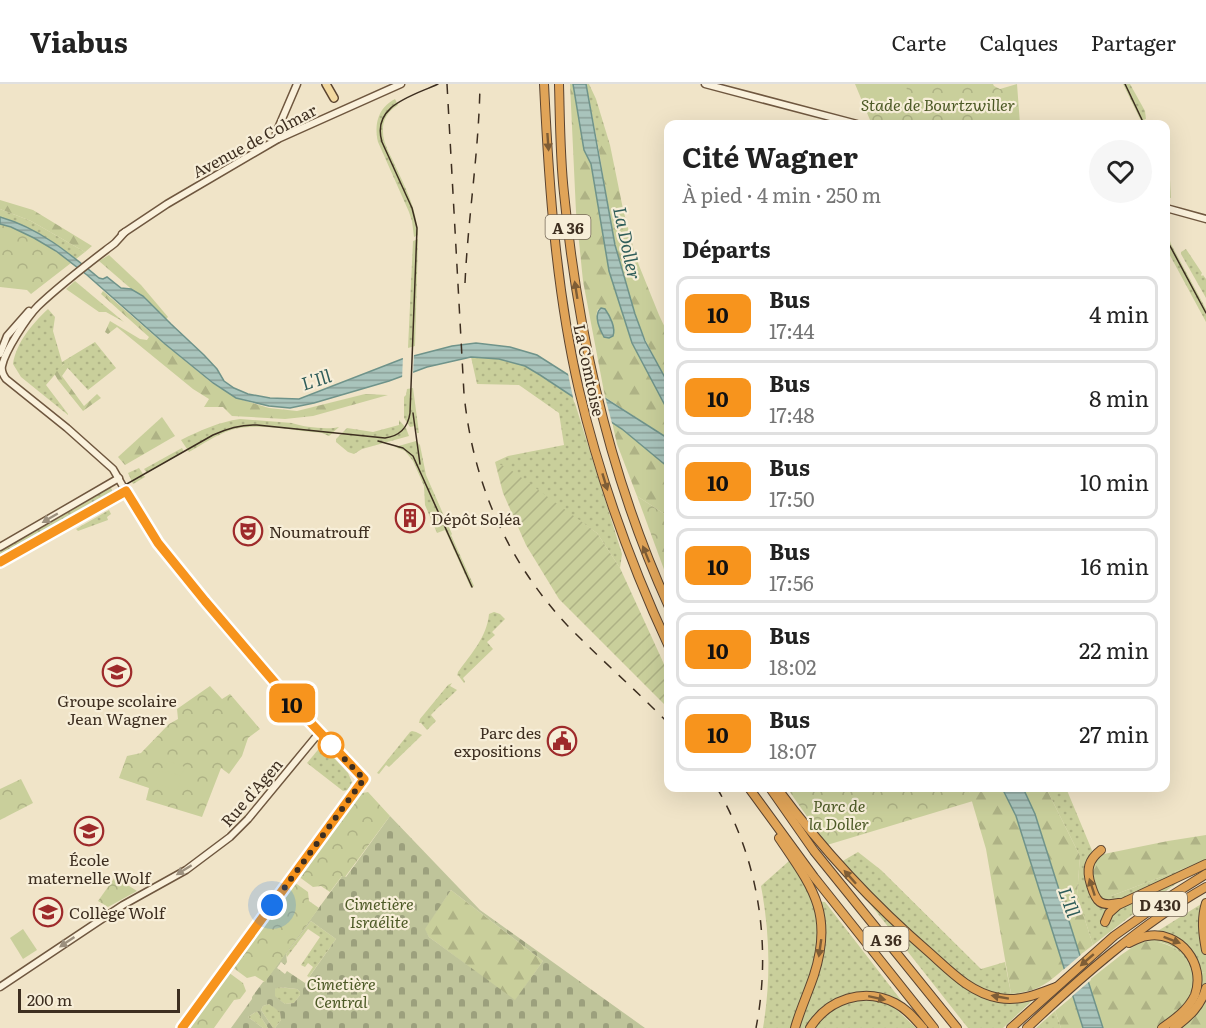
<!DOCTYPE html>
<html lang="fr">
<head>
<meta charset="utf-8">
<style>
  body { margin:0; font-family:Literata,serif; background:#f6f6f6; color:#222; height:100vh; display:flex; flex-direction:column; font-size:22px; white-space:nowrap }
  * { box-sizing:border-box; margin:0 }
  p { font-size:20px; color:#767676 }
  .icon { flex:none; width:33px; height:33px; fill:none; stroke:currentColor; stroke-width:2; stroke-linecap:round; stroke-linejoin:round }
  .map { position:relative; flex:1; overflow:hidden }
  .side { position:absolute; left:664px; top:36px; width:506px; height:672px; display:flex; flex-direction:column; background:#fff; border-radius:12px; box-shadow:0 6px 24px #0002 }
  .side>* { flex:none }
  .badge { padding:0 12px; border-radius:9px; font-size:21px; line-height:39px }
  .scale { position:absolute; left:18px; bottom:15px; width:162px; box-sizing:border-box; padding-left:6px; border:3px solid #3d2e20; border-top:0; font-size:16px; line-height:21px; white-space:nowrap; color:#3d2e20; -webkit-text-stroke:4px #f7eed8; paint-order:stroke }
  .you { position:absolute; width:30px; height:30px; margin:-15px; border:4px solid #fff; border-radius:50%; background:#1a73e8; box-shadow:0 0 0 9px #1a73e833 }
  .map>.badge { position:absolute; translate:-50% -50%; box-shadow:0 0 0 3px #fff }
  h2 { padding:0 18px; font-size:22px; line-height:54px }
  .round { display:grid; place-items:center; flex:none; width:63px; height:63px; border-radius:32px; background:#f6f6f6 }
  .summary { display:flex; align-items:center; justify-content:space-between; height:102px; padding:0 18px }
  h1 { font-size:28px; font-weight:700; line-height:45px }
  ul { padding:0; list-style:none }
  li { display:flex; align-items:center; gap:18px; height:75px; margin:0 12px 9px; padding:0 6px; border:3px solid #e0e0e0; border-radius:12px }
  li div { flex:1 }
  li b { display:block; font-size:22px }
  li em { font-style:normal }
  li .badge { min-width:66px; font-weight:700; text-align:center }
  header { display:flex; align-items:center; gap:36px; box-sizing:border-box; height:84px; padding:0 30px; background:#fff; border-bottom:2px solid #e0e0e0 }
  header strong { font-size:28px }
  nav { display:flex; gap:33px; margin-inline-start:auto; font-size:21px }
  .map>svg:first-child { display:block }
  .grass { fill:url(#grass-dots) }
  .forest { fill:url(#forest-firs); fill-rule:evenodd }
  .cemetery { fill:url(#cemetery-stones); fill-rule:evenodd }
  .park { fill:url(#park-crowns) }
  .garden { fill:url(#garden-furrows) }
  .pitch { fill:#c9cf9b }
  .water { fill:url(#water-rules); stroke:#6f938a; stroke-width:1.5 }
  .pier { fill:#f0e4c8 }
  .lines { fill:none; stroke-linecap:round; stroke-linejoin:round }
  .secondary-casing { stroke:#6f573f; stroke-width:9 }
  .primary-casing { stroke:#5b4430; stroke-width:10 }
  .highway-casing { stroke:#5b4430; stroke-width:10 }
  .secondary { stroke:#faf1dc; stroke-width:6 }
  .primary { stroke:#f3d9a0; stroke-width:7 }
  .highway { stroke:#e0a458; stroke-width:8 }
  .tram { stroke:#3d2e20; stroke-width:1.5 }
  .rail { stroke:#3d2e20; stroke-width:1.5; stroke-dasharray:10 10; stroke-linecap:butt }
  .oneway { fill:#7e5d36 }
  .oneway2 { fill:#9c907e }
  .line-casing { stroke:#fff; stroke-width:14 }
  .line { stroke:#f7941d; stroke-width:9 }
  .walk { stroke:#3d2e20; stroke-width:6; stroke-dasharray:0 10.8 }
  .stop-dot { fill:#fff; stroke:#f7941d; stroke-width:3 }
  .labels { text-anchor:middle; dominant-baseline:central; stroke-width:4.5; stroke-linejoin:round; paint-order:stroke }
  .shield { fill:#f7eed8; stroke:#756857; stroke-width:1.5 }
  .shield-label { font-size:15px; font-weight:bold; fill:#3d2e20 }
  .park-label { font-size:16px; font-style:italic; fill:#4d5a26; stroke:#f7eed8 }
  .street-label { font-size:16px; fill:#3d2e20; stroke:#f7eed8 }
  .poi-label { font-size:16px; fill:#3d2e20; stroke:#f7eed8; text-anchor:start }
  .water-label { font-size:18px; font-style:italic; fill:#2f5d5a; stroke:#f7eed8 }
</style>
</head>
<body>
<header>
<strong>Viabus</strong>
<nav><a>Carte</a><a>Calques</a><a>Partager</a></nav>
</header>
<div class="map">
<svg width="1206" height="944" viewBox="0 0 1206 944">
  <defs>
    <pattern id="grass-dots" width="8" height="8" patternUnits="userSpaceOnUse" patternTransform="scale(1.5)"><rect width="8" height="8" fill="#c9cf9b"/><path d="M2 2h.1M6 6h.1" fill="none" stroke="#aeb285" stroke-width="1.8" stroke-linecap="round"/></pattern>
    <pattern id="forest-firs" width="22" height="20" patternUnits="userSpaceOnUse" patternTransform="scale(1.5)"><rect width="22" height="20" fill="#c9cf9b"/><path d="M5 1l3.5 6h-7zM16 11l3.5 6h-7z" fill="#aeb285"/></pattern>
    <pattern id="cemetery-stones" width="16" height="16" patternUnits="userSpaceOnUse" patternTransform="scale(1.5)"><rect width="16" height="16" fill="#bfc49a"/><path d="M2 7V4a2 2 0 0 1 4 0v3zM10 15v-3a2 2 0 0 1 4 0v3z" fill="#9ca07d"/></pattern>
    <pattern id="park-crowns" width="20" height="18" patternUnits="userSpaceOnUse" patternTransform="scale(1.5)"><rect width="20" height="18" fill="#c9cf9b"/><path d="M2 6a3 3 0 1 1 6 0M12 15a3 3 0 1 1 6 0" fill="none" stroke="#aeb285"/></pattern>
    <pattern id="garden-furrows" width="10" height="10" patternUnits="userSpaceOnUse" patternTransform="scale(1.5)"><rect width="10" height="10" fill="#c9cf9b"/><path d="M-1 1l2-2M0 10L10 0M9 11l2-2" fill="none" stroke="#aeb285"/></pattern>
    <pattern id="water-rules" width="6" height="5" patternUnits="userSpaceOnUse" patternTransform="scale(1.5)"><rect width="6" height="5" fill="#a9c4bc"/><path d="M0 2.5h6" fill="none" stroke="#8ba098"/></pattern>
  </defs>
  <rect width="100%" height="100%" fill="#f0e4c8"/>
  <g class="grass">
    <polygon points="586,0 589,0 596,15 610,61 598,61"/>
    <polygon points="1123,0 1130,0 1145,27 1146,35 1141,37"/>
    <path d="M395,15L398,21C388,27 382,36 383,48C383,59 390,70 394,79C405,103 417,125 418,151L414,153L412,137L409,128L378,58C374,40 378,24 395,15Z"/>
    <polygon points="1166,80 1170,96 1171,114 1166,113"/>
    <path d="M0,125L31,137L85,168L76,175C52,157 29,141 0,133Z"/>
    <polygon points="1166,136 1167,136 1167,148 1171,160 1206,225 1206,238 1166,164"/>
    <polygon points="418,155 415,262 408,264 413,157"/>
    <polygon points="1186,165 1202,189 1201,191 1202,192 1203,191 1206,195 1206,214 1181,170 1181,168"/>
    <path d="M48,225L55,233L53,247L62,278L95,258L116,284L88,306L64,280L46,301L68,330V331L21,293L13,280C16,259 32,240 48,225Z"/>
    <polygon points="471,273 499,275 525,282 573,313 622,470 620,484 597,449 495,378 508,372 564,361 559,329 519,301 477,300"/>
    <polygon points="413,304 419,349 417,349 415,342 410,343 404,334 404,313 406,311 407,305"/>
    <path d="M240,335L292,339C303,343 328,346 339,343L329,352L322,349C295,347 256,338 231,346C216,351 203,360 189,368L181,356C201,346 219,338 240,335Z"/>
    <polygon points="399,336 406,344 409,352 362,365 354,370 348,368 336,358 336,355 347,344 373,348 399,341"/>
    <polygon points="416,357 420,361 426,391 452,450 451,451 474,502 471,504 445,446 437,449 425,421 424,402 413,377 405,367 395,363"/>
    <polygon points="182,364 184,368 147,389 144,385"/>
    <polygon points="139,384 145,393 133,400 128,389"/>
    <polygon points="110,402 114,410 0,476 0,465"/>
    <polygon points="109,426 111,430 107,433 108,436 78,447 76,445"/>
    <path d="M494,528L500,530L505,535L492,548L495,551L487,558L493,565L463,594L465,598L464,599L458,591L457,592L458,588C471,570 487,553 489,530Z"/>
    <path d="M452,599L450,602L457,606C448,615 439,622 431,631L436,637L427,646L421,639H419L420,635L448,601Z"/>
    <polygon points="412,647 416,648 422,651 389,683 386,681 379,690 377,689 410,648"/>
    <polygon points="322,661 348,689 352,698 348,706 343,707 307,679"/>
    <polygon points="1046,704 1066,704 1111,812 1206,776 1206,779 1137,827 1093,861 1077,811 1080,772"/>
    <polygon points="858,768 881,786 981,885 1005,878 1011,910 1029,908 1034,915 1003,944 968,944 867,816 871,813 841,778"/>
    <path d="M789,777L803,798L813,817L825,818L904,920L897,926L916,944H763C771,896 770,850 761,802Z"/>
    <path d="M1206,817V888L1193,889C1182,864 1168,855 1140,858Z"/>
    <polygon points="311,837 336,855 309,893 307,892 313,883 308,879 305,883 301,881 320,853 308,845 287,873 286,870"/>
    <polygon points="277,903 297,905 300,908 300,911 294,919 285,920 274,912 275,905"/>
    <polygon points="269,920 280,927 281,936 275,944 273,944 261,926 263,922"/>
    <polygon points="257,927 268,944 263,944 248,933"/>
    <polygon points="1055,927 1061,944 1036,944"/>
  </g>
  <g class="forest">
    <path d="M570,0H573L584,66L591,80L632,259L669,329V355L605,313L583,197L576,128ZM598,225H605L614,247V250L611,253C603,245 593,237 598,225Z"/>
    <path d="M598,61H610L623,125L636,174L659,231L669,252V301C657,278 644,256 635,231C615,177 608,118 598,61Z"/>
    <polygon points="0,116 33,126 92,162 85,168 31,137 0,125"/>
    <polygon points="109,171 141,201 168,233 166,235 99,177"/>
    <polygon points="75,197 124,238 106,228 99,228 66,205"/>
    <polygon points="103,207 157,254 212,299 236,314 269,324 297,327 365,310 388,311 313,332 285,335 232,332 223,323 204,323 209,315 193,305 117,243 108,250 105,248 110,237 140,255 147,256 149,253 101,210"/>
    <polygon points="69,276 69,282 62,292 84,322 97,310 101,314 83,327 58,296 54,289"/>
    <polygon points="162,333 175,352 125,381 118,373"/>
    <polygon points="612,338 622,345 669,384 669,433 637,412 617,360"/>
    <path d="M968,704H1002L1003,707L1016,732L1065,884C1045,902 1037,907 1011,910L986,765Z"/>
    <polygon points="1023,704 1046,704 1080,772 1077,811 1093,861 1080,871 1035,730"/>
    <polygon points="1206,751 1206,776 1111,812 1098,811 1090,792 1094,772 1168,757"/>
    <polygon points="451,806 543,877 515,917 429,853 424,845"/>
    <path d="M1154,857C1176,862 1184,868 1193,889L1206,888V944H1103L1088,897L1121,871L1140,858Z"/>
    <polygon points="1073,912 1083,944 1061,944 1055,927"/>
  </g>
  <path class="cemetery" d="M390,732L480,826L645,944H275L281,936L280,928L269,920L263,922L261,926L273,944H268L257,927L248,933L263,944H231L252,915V913L263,898L265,897L343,791L346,793ZM451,806L543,877L515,916L429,853L425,845ZM311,837L336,855L305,899L287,887L285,890L277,884L281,878L285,881L287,878L286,870ZM279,903L297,905L300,908V911L294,919L285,920L275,912V905Z"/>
  <g class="park">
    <polygon points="855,0 993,0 994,2 1000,5 1017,0 1020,40 887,40 870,36"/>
    <path d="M0,140C26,147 50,162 71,179L31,210L27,206L0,203Z"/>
    <polygon points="637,412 669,433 669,499"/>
    <polygon points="210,602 222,615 230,610 260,645 248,654 242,672 229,690 221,684 202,733 146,716 149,704 119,694 127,672 141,669 169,640 178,635 177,625"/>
    <polygon points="21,695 33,719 0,736 0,705"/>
    <polygon points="787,704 968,704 973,717 827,761"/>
    <polygon points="368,708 390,732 345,793 342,792 330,808 321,802 313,803 298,792 358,710"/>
    <polygon points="115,793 137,807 108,823 98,817"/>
    <polygon points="294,798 308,808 309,817 319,824 265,898 255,892 247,894 232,883"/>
    <polygon points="228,888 243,899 246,907 240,915 234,916 214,944 188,944"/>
  </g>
  <polygon class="garden" points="495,378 511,386 597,449 620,484 669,591 669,625 559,515 526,461 503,409"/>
  <g class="pitch">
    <polygon points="858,0 905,0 909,11 867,26"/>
    <polygon points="984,10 1012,15 1008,40 980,40"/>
    <polygon points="168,677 185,683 181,692 164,686"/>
    <polygon points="160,687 181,694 177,706 156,699"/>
    <polygon points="23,845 37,866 23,875 10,854"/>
  </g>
  <g class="water">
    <polygon points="573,0 586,0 615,161 635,230 645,257 669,301 669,329 632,259 609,187 591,80 584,66"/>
    <path d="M0,133C39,144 69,169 99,194L103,195L107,193L121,204L131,205L143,212L171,240L204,271L217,285L224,297L234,304L248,310L270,314L299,315L402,275L452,262L476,259L510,263L537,271L669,355V384L622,345L540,291L525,282L499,275L471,273L427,283L389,297L314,319L290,324L269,322L236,314L213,299L165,260L87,191L56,167L34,154L11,143L0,140Z"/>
    <path d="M601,224L605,225C610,232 616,244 613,252L609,254L604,253C599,244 593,231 601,224Z"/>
    <polygon points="1002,704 1023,704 1035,730 1103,944 1083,944 1016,732"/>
  </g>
  <g class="pier">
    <polygon points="414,269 413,291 402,296 403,272"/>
    <polygon points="567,285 604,309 613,343 574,318"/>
    <polygon points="1083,869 1091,896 1070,914 1062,887"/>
  </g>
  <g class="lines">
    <g class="secondary-casing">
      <g id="secondary">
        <polyline points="705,0 857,40"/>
        <polyline points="278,55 276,49 297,0"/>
        <polyline points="1166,124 1206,135"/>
        <path d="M125,148L115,159C89,179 62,199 38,222C27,233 5,267 2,282C1,287 3,291 6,295L67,344L113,385L145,441L158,459L294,621L364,695L182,944"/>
        <polyline points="122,150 167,120 278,55 401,0"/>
        <polyline points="0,270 7,252 29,227"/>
        <polyline points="0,463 119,394"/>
        <polyline points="0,478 126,407"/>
        <polyline points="0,903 123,821 186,786 230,753 248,735 319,649"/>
      </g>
    </g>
    <g class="primary-casing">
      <polyline id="primary" points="326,0 334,14"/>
    </g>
    <g class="highway-casing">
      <g id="highway">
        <path d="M544,0C549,103 556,206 579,306C600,395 631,481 669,563"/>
        <path d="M559,0C560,36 560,73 564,109C578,253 609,391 669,523"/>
        <polyline points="749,704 814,793 934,944"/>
        <polyline points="770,704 814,767 957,944"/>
        <path d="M777,704C822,765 873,820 931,870C951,888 971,909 999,914C1019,918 1038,910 1056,903"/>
        <path d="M779,754C812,803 834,829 814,891C808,909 800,926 795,944"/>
        <path d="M1101,766C1088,776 1086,786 1091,801C1096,818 1100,823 1119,819"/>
        <path d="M1206,819C1201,835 1203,850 1206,866"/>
        <polyline points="1105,838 1109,829 1118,821 1206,780"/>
        <path d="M1129,859C1135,856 1140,853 1147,852C1180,846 1206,880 1195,911C1188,926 1175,935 1162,944"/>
        <path d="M810,944C828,915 864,903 895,919C907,925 915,935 923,944"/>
        <polyline points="1011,944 1114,852 1166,815 1206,790"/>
        <path d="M1027,944C1081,893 1141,840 1206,803"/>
        <path d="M1174,944C1189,933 1201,922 1206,904"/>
      </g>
    </g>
    <use href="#secondary" class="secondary"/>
    <use href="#primary" class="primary"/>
    <use href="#highway" class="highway"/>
    <g class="tram">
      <polyline points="1125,0 1144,40"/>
      <polyline points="1166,88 1168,105 1166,128"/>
      <polyline points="1166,151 1169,160 1206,229"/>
      <polyline points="413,329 420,380"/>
      <polyline points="378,357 403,364 413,372 472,503"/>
      <path d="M0,472L213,351C228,344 241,340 257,341L385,354C400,352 408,343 410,329L417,144L412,124L382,58C371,21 413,12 438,0"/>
    </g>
    <g class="rail">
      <path d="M447,0L464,310C473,399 506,475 567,541C600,575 636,606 669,640"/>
      <path d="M465,199C468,133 479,67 480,0"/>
      <path d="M717,704C759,776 772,862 756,944"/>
    </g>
  </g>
  <defs><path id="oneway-solid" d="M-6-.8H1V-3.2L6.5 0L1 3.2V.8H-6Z" transform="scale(1.5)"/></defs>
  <g class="oneway">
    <use href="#oneway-solid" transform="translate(548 58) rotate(86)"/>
    <use href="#oneway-solid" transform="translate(576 206) rotate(-99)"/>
    <use href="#oneway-solid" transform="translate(605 398) rotate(73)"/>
    <use href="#oneway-solid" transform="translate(646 470) rotate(-112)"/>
    <use href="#oneway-solid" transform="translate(850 793) rotate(-132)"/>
    <use href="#oneway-solid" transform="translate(1092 803) rotate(-108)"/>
    <use href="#oneway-solid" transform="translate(1172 856) rotate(21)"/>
    <use href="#oneway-solid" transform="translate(820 864) rotate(98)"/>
    <use href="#oneway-solid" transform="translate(1087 876) rotate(139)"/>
    <use href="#oneway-solid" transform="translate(1000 913) rotate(-170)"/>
    <use href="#oneway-solid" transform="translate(877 914) rotate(12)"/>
  </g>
  <g class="oneway2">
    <use href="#oneway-solid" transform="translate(50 434) rotate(150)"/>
    <use href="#oneway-solid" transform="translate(184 786) rotate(148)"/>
    <use href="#oneway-solid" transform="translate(67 858) rotate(146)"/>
  </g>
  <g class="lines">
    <g class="line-casing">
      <polyline id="line" points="0,478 126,407 158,459 205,517 294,621 364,695 182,944"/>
    </g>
    <use href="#line" class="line"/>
    <polyline class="walk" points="272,821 364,695 331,661"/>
  </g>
  <defs>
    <g id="building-ring" transform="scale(1.5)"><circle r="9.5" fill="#f7eed8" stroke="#9e2a2b" stroke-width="1.5"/><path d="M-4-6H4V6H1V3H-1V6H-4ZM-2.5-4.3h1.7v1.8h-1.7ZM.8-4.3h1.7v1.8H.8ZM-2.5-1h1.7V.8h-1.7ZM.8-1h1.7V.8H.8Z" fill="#9e2a2b"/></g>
    <g id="theatre-ring" transform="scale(1.5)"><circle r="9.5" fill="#f7eed8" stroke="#9e2a2b" stroke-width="1.5"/><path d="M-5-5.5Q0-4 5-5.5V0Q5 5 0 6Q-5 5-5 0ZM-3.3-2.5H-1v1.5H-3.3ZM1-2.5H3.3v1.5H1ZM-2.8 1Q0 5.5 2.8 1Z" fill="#9e2a2b"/></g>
    <g id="school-ring" transform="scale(1.5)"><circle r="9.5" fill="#f7eed8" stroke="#9e2a2b" stroke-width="1.5"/><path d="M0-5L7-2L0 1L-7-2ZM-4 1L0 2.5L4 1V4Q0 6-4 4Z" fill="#9e2a2b"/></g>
    <g id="civic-ring" transform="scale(1.5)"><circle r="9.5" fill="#f7eed8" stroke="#9e2a2b" stroke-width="1.5"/><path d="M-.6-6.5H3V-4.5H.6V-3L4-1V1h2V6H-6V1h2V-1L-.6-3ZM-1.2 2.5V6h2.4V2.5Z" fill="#9e2a2b"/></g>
  </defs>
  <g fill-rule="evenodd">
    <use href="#building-ring" x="410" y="434"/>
    <use href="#theatre-ring" x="248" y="447"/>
    <use href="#school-ring" x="117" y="588"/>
    <use href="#civic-ring" x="562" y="657"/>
    <use href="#school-ring" x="89" y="747"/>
    <use href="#school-ring" x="48" y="828"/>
  </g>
  <circle class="stop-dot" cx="331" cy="661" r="12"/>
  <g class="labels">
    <g class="shield">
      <rect x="545.5" y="131" width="45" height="24" rx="4.5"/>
      <rect x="1133" y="808" width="54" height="24" rx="4.5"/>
      <rect x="863.5" y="843" width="45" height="24" rx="4.5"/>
    </g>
    <g class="shield-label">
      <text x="568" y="143">A 36</text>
      <text x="1160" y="820">D 430</text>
      <text x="886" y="855">A 36</text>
    </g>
    <g class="park-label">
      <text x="938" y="20">Stade de Bourtzwiller</text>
      <text x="839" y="721">Parc de<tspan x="839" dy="18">la Doller</tspan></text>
      <text x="379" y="819">Cimetière<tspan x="379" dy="18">Israélite</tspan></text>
      <text x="341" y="899">Cimetière<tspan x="341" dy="18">Central</tspan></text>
    </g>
    <g class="street-label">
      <text transform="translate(254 56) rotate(-28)">Avenue de Colmar</text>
      <text transform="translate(590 286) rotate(78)">La Comtoise</text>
      <text transform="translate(251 708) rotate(-49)">Rue d'Agen</text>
    </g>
    <g class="poi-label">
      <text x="431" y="434">Dépôt Soléa</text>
      <text x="269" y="447">Noumatrouff</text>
      <text x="117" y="616" text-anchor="middle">Groupe scolaire<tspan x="117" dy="18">Jean Wagner</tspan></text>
      <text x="541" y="648" text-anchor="end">Parc des<tspan x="541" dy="18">expositions</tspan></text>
      <text x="89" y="775" text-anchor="middle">École<tspan x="89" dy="18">maternelle Wolf</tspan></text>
      <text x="69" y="828">Collège Wolf</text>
    </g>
    <g class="water-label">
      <text transform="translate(628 159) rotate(78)">La Doller</text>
      <text transform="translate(316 295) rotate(-18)">L'Ill</text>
      <text transform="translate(1070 818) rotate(71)">L'Ill</text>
    </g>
  </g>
</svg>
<div class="scale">200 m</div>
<div class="you" style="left:272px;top:821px"></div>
<b class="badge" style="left:292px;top:619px;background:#f7941d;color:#111">10</b>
<section class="side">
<div class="summary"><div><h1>Cité Wagner</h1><p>À pied · 4 min · 250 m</p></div><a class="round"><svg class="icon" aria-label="heart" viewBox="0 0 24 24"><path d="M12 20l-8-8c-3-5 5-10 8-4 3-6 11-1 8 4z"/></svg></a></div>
<h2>Départs</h2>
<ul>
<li><span class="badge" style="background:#f7941d;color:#111">10</span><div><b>Bus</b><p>17:44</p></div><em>4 min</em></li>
<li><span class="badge" style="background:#f7941d;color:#111">10</span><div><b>Bus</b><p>17:48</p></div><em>8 min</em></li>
<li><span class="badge" style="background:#f7941d;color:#111">10</span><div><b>Bus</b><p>17:50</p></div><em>10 min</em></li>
<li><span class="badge" style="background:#f7941d;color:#111">10</span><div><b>Bus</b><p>17:56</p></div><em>16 min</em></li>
<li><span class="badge" style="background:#f7941d;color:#111">10</span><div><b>Bus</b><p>18:02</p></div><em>22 min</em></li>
<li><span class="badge" style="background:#f7941d;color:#111">10</span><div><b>Bus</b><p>18:07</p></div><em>27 min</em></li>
</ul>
</section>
</div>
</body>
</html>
